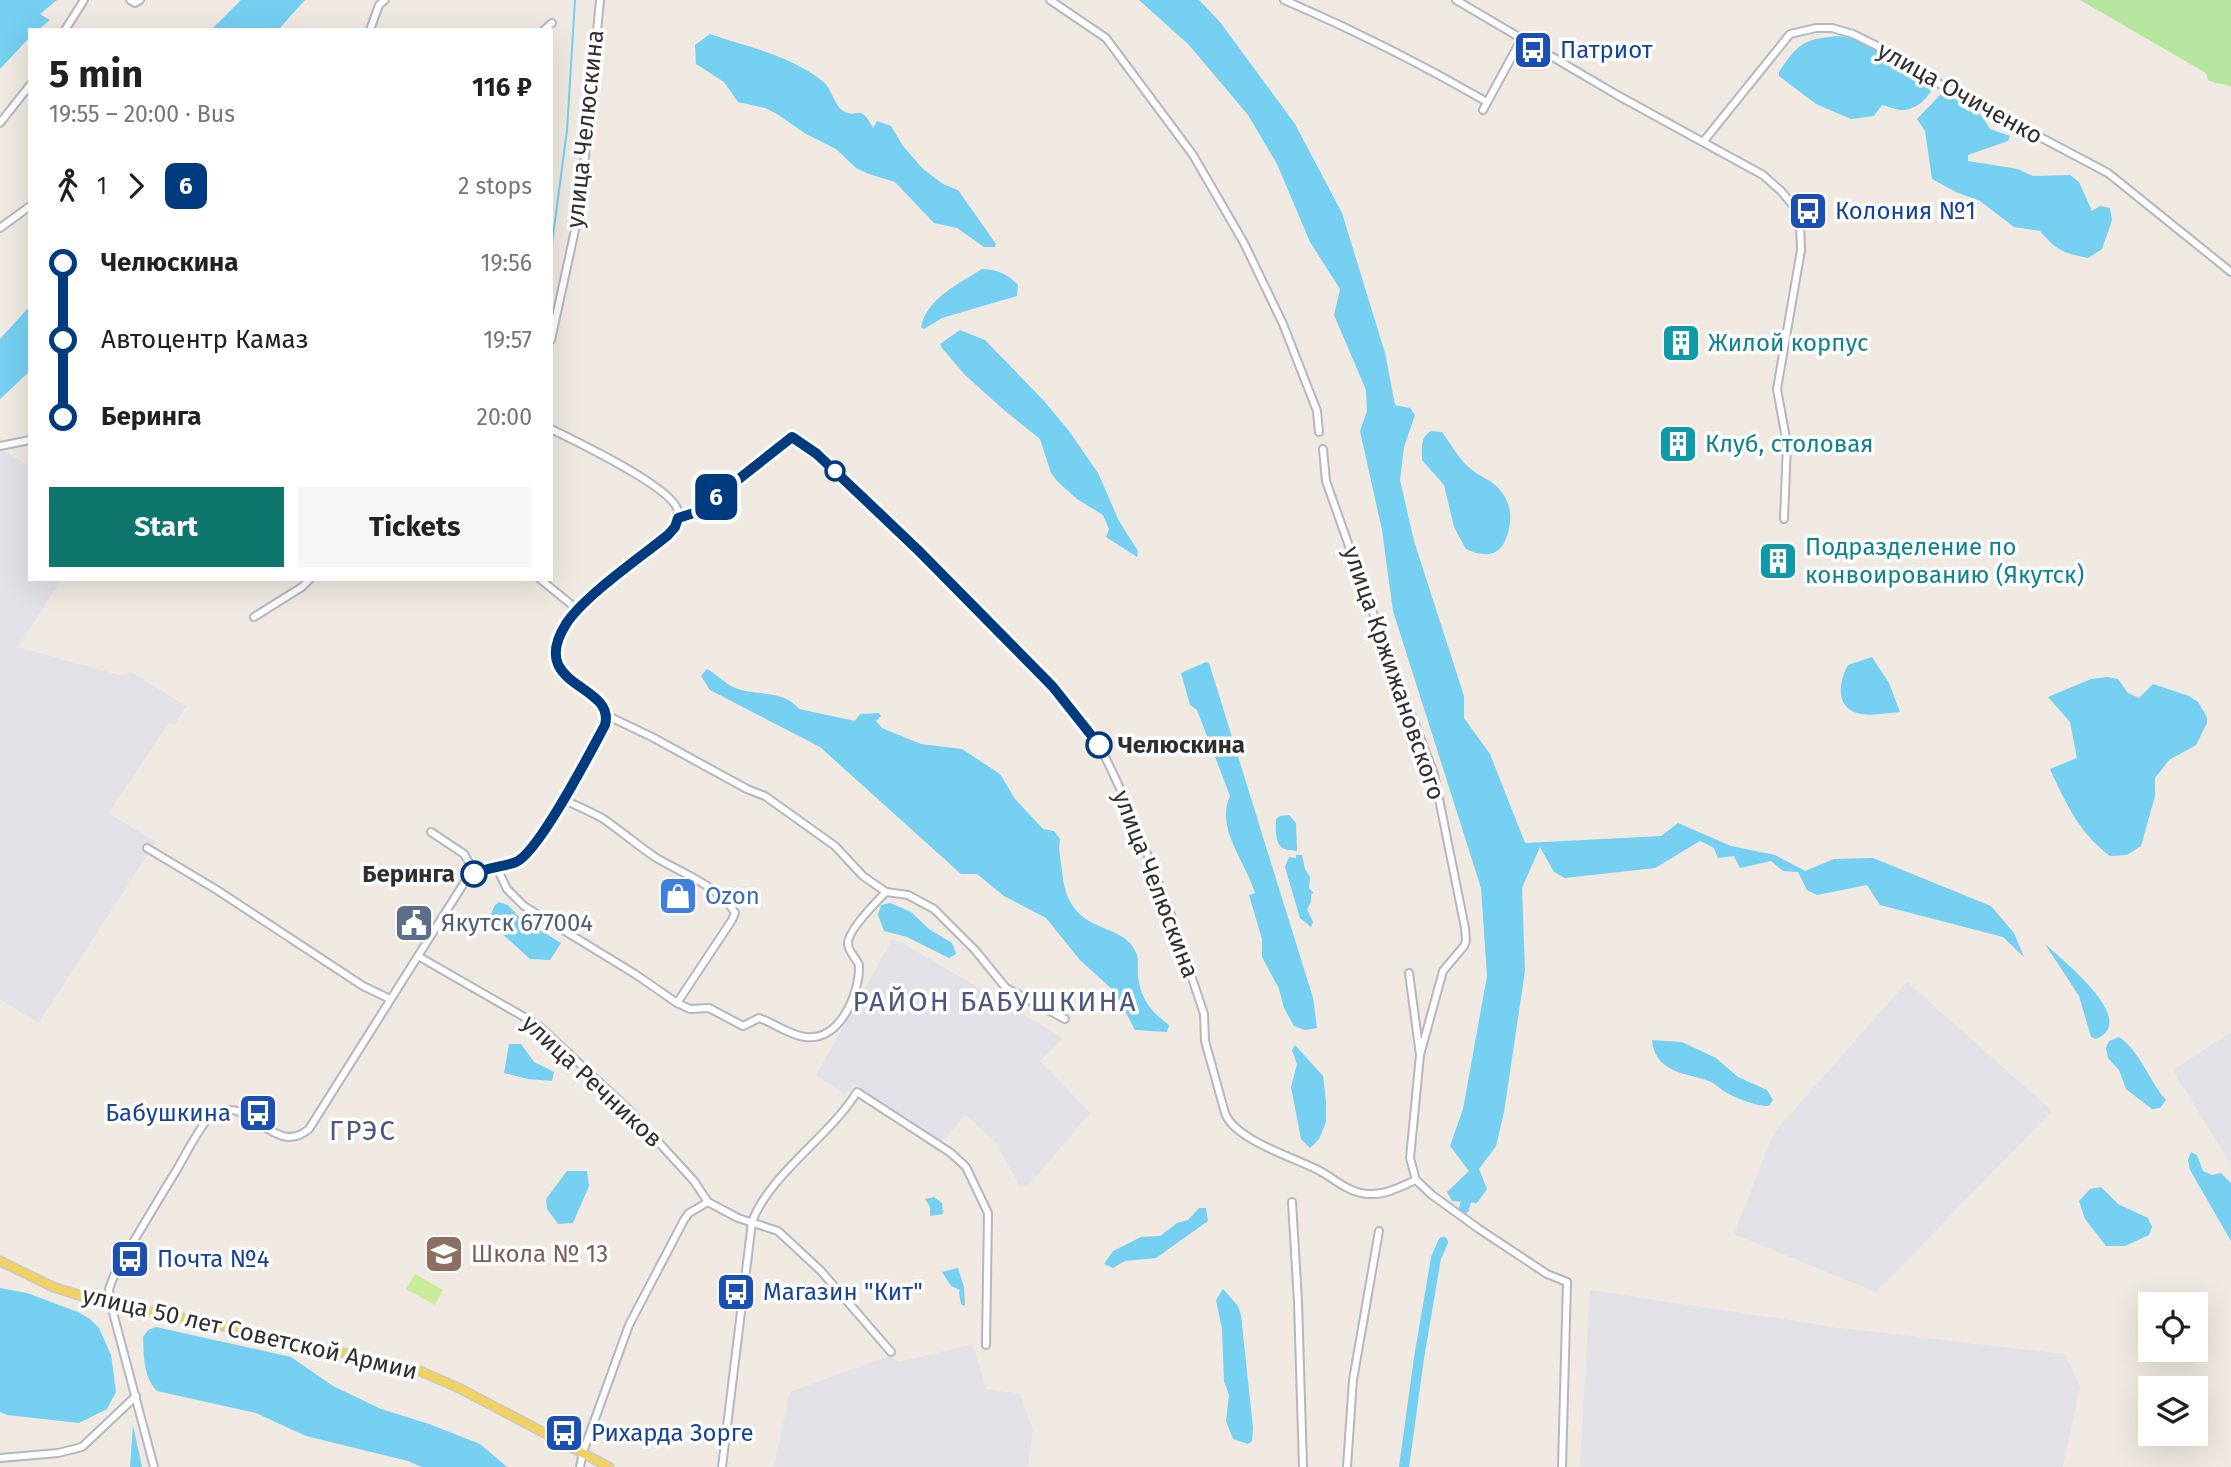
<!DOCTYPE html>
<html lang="en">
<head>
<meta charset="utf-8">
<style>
  body { margin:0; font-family:"Fira Sans",sans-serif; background:#f6f6f6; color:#202124; height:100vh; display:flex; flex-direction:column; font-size:26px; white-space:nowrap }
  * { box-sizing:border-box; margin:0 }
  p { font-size:23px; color:#757577 }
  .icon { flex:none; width:38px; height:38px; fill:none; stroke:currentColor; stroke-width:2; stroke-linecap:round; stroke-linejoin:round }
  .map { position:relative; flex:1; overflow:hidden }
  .side { position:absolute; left:28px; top:28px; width:525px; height:553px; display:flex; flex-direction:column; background:#fff; border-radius:0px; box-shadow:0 7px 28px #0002 }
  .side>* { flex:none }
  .badge { padding:0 14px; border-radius:10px; font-size:24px; line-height:46px }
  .buttons { position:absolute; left:2138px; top:1292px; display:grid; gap:14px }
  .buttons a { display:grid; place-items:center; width:70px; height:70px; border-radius:0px; background:#fff; box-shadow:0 7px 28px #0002; font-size:35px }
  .map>.badge { position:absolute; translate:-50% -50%; box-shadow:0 0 0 4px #fff }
  .legs { display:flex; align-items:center; gap:10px; height:77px; padding:0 21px; font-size:23px }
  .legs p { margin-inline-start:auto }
  .head { display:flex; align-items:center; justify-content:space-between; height:119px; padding:0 21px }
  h1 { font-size:38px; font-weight:700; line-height:52px }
  .primary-button { display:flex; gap:14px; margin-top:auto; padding:14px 21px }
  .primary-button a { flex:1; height:80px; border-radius:0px; background:#0f766e; color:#fff; font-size:28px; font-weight:700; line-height:80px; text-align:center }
  .primary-button a+a { background:#f6f6f6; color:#202124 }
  ul { padding:0 21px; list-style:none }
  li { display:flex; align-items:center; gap:24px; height:77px; font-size:26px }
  li i { display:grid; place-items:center; width:10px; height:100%; margin:0 9px; background:currentColor }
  li i::after { content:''; width:18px; height:18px; margin:-9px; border:5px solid; border-radius:50%; background:#fff }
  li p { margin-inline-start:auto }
  li:first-child i { background:linear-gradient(#0000 50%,currentColor 0) }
  li:last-child i { background:linear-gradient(currentColor 50%,#0000 0) }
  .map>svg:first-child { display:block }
  .industrial { fill:#e3e1e8 }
  .green { fill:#b6e59e }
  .pitch { fill:#c9ec9a }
  .water { fill:#75cff0 }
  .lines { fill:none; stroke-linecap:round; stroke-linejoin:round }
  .stream { stroke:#75cff0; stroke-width:2 }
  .river { stroke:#75cff0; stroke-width:10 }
  .minor-casing { stroke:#b4b7c1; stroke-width:10 }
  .major-casing { stroke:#c9c9c9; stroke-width:11 }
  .minor { stroke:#fff; stroke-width:6 }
  .major { stroke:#f2d163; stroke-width:8 }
  .line-1-casing { stroke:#fff; stroke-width:16 }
  .line-1 { stroke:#003b80; stroke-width:10 }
  .stop-1-dot { fill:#fff; stroke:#003b80; stroke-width:3.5 }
  .labels { text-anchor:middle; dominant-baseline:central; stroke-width:7; stroke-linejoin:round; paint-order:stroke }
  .transit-label { font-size:24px; fill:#164399; stroke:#fff; text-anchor:start }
  .street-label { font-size:24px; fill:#2e2e2e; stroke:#fff }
  .culture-label { font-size:24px; fill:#0d838f; stroke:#fff; text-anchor:start }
  .stop-label { font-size:24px; font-weight:bold; fill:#2e2e2e; stroke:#fff; text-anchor:start }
  .shop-label { font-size:24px; fill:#366cbe; stroke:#fff; text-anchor:start }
  .service-label { font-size:24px; fill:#4e5e75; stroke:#fff; text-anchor:start }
  .education-label { font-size:24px; fill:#785e54; stroke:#fff; text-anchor:start }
  .quarter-label { font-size:28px; letter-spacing:2px; fill:#4d5680; stroke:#fff }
</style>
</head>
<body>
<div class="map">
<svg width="2231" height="1467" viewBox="0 0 2231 1467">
  <rect width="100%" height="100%" fill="#efe9e1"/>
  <g class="industrial">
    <polygon points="2,449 30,467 30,579 62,579 18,647 119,675 131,672 186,706 175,725 169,723 108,813 156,842 38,1023 0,999 0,450"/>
    <polygon points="892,940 901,942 1063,1038 1040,1061 1090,1113 1029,1185 1021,1188 996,1143 966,1115 941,1142 861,1092 863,1090 855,1083 845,1095 816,1075"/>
    <polygon points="1907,982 2052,1111 1876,1292 1734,1234 1773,1134"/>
    <polygon points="2231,1032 2231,1165 2173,1070"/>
    <polygon points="1590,1290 1842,1328 2065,1354 2080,1387 2063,1467 1580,1467"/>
    <polygon points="973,1344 986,1389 1019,1393 1033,1429 1028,1467 774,1467 790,1392 889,1356 899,1362"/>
  </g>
  <path class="green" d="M2080,0H2231V87C2222,82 2215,84 2208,80L2206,73Z"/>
  <polygon class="pitch" points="415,1274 443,1290 435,1305 406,1289"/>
  <g class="water">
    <polygon points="0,0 57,0 40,14 50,20 38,30 30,30 30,37 0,69"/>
    <polygon points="241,0 305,0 278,30 211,30"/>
    <polygon points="1139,0 1199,0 1220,22 1295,124 1342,213 1385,353 1395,405 1410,408 1415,415 1404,447 1400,480 1414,541 1464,696 1464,718 1490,754 1525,843 1661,836 1678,823 1731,846 1775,855 1805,871 1834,859 1873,858 1991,906 2014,933 2024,957 2003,937 1880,905 1867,885 1817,895 1807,890 1798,872 1783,871 1771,861 1740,868 1734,856 1718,858 1714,848 1700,841 1655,868 1565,878 1554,872 1540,847 1522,888 1525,971 1504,1112 1496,1146 1479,1169 1487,1189 1477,1203 1452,1201 1447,1192 1469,1171 1450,1146 1463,1109 1487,976 1481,888 1393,611 1382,530 1360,431 1367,411 1366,390 1334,315 1340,289 1310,242 1277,164 1248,115 1189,45"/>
    <path d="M710,34C748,47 788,55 821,80C832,87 833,104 843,111C858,120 859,101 873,128L877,121L891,126L903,146L923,169L943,184L958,190L996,244L995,247H984L957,228L934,223L895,182L869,174L856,168L836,149L806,134L777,114L765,108L738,102L724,82L696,64L695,45Z"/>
    <path d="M1839,36L1854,39L1933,81C1933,97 1915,111 1900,110C1894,109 1887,106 1882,105L1874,116L1851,119L1816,104L1779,76V72C1798,43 1804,39 1839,36Z"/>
    <path d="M1941,94C1966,103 1977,105 1990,129L2010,136L2008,141L1968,155V161L2018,169L2033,176L2070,175L2079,182L2092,211L2100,206L2110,208L2112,220L2102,249L2088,258C2063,253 2056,250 2040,231L2014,227L1980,201L1956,192L1932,179L1925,131L1917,119Z"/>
    <path d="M982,269C996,269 1008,274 1018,285L1017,296L942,318L924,329L921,327C927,298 959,284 982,269Z"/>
    <polygon points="30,306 30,371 0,399 0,339"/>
    <polygon points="960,330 985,340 1044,401 1069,431 1098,473 1119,521 1138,551 1137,557 1106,537 1109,529 1103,515 1077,499 1057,481 1051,473 1040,439 1004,410 965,375 942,348 940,344"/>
    <path d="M1431,431L1442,432C1451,444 1460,461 1472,470C1479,476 1489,479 1495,485C1513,501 1514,523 1504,543C1495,559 1479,555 1466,549L1454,527L1444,485L1422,460C1422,448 1420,437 1431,431Z"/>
    <path d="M1872,657L1889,683L1900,712C1888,713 1873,716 1861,714C1835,709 1838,683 1848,665Z"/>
    <path d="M1206,662L1209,663L1313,998L1317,1028L1305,1030L1294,1026L1284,1008L1279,989L1262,957V939L1249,895L1255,893C1246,862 1215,828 1230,796L1197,710L1190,705L1181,673Z"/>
    <path d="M707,669C716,674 726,684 733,687C756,697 783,689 799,709L855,721L860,714L879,713L881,716L876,721L882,728L921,744L962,749L1000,774L1015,799L1043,829L1054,831L1060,839C1058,851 1061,860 1062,871C1068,941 1124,917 1137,955C1139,961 1137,970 1138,977C1141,999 1151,1012 1169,1025L1167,1032L1135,1030L1115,992L1080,960L1046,918L1004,896L977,874H961L820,747L710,690L701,676Z"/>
    <path d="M2108,677L2118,679L2128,693L2139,698L2153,684L2189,696L2198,702L2207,717V723L2196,745L2169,760L2155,778V796L2141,846L2127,855L2110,856C2080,833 2069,809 2053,776L2050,769L2077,758L2070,722L2048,697L2091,679Z"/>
    <path d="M1289,815L1296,823L1297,851C1293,850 1289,851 1285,849C1274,846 1276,827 1276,819L1280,816Z"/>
    <polygon points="1296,855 1302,855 1305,869 1310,877 1309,888 1314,893 1311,894 1311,902 1307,909 1313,922 1311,927 1300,918 1285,867 1289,857 1296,858"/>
    <polygon points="499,902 508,905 520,918 561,943 550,960 530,959 488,921 495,905"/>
    <polygon points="890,903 911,912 929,929 952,943 956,954 949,958 907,937 884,931 878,915 881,905"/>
    <path d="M2045,944C2060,958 2141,1021 2096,1039L2091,1037L2079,996Z"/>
    <path d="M2119,1037C2140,1051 2149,1081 2166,1100L2160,1108L2152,1109L2126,1089L2119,1070L2108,1058L2106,1048L2109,1041Z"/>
    <path d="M1652,1040L1682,1042L1716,1058L1738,1077L1767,1090L1773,1100L1769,1106C1754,1106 1735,1098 1722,1090C1718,1087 1714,1083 1709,1081C1686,1073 1655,1073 1652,1040Z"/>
    <polygon points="509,1044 521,1044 534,1062 554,1072 552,1081 528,1079 504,1073"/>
    <polygon points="1295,1045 1323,1076 1326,1101 1326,1122 1319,1139 1310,1148 1301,1139 1291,1087 1297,1064 1292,1050"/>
    <polygon points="2191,1152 2197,1155 2203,1171 2212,1175 2221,1173 2231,1183 2231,1241 2190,1170 2188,1160"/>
    <polygon points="567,1171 587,1171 589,1186 573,1223 558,1224 547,1209 546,1199"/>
    <polygon points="2101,1187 2118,1204 2148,1218 2152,1227 2149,1235 2125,1246 2106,1246 2085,1219 2079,1201 2090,1189"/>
    <polygon points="934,1197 942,1203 943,1214 930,1216 930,1207 925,1199"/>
    <polygon points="1199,1208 1206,1208 1208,1221 1156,1258 1125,1261 1113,1268 1104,1264 1113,1251 1141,1237 1160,1236 1177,1223 1188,1220"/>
    <polygon points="958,1268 964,1287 965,1306 961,1304 959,1293 960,1290 951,1286 942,1272"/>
    <polygon points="0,1288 27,1293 78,1312 90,1319 99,1328 111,1355 116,1392 107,1409 79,1423 7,1415 0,1412"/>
    <polygon points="1223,1289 1238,1306 1241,1315 1253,1428 1252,1441 1248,1444 1233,1439 1226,1421 1229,1395 1224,1381 1222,1329 1216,1300"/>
    <path d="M156,1327L291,1357L333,1386L381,1409L429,1424L480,1444L507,1467H422L408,1461L306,1436L256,1413L157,1391C143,1377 144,1355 143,1337L148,1330Z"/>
    <polygon points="133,1425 142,1467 130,1467"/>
  </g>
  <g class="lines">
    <polyline class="stream" points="551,251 567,130 575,0"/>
    <g class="river">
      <polyline points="1464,1209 1469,1190"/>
      <polyline points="1404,1467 1419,1358 1436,1258 1443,1242"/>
    </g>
    <g class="minor-casing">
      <g id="minor">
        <polyline points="130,0 135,3 140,0"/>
        <polyline points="1050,0 1106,38 1193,155 1244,243 1283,324 1317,411 1319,432"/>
        <path d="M1284,0C1354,30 1421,64 1487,102"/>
        <polyline points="1456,0 1617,95 1763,175 1781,191 1796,209 1800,224 1801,250 1777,389 1787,444 1784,519"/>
        <polyline points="65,30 84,0"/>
        <polyline points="370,30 379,5 385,0"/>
        <polyline points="544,30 552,23"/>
        <polyline points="1483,110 1522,38"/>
        <polyline points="0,123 30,85"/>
        <polyline points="1703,142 1790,34 1816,28 1832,28 1853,34 1877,46 1938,83 2108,173 2231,272"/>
        <polyline points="0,228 30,206"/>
        <polyline points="551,340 580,207 600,0"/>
        <path d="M551,429C575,441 673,487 678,511C680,521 675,528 668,535L591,597L571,618L565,625L557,648V661L562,673L597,699L606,715L652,737L747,789L765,796L835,846L863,876L886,892L908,895L934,909L975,950L1006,988L1065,1019"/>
        <path d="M792,437L817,454L917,549L1053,687L1100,746L1126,801L1169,909L1204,1014L1205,1041L1225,1113C1234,1139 1292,1157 1316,1169C1335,1178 1348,1194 1370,1194C1386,1195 1402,1186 1416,1180"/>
        <polyline points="0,446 30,440"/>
        <polyline points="1323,449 1326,481 1367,597 1434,774 1465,928 1466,941 1464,946 1443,971 1420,1055"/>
        <polyline points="540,579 578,610"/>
        <polyline points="254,617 302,587 310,579"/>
        <polyline points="431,832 464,854 475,873"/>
        <polyline points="147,848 217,890 363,986 390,999"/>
        <path d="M496,866L507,889L524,906L635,974L677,1003L732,920L735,913C721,887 679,872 655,857C637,845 620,830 602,818C589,811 575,805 562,799"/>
        <polyline points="418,956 538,1025 629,1110 694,1181 708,1202 738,1218 778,1231 821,1271 891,1352"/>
        <polyline points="1409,973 1420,1055 1410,1158 1416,1180 1432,1195 1479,1229 1547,1274 1567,1282 1562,1467"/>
        <path d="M677,1003L690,1009L709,1008L743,1026L759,1018C774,1023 789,1035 805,1037C840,1042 860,993 859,965C856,958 848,951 848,944C847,931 877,901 886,892"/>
        <polyline points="1292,1202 1298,1301 1303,1467"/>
        <polyline points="0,1458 58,1453 82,1447 136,1396"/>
        <path d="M154,1467L111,1305L109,1289L115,1273C135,1239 155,1205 176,1171C186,1154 195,1135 207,1120C211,1116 215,1113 221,1111C252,1101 276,1157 309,1129L464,883C483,864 504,871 522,857C538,845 605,734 606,715"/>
        <polyline points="580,1467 583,1452 629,1325 684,1220 689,1213 708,1202"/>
        <path d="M722,1467L752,1222C769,1175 830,1136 857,1092L951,1153L966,1167L988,1213L986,1345"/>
        <polyline points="1347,1467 1353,1380 1379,1231"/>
      </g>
    </g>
    <g class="major-casing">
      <polyline id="major" points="0,1261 53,1287 111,1305 219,1325 415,1369 459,1388 609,1467"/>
    </g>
    <use href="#minor" class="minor"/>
    <use href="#major" class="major"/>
  </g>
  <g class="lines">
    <g class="line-1-casing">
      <path id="line-1" d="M474,874C488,867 503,867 516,862C539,852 591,751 605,725C616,683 526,688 566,624C584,596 641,557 668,535L675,527L678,518L697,512L792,437L817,454L917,549L1053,687L1099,745"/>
    </g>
    <use href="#line-1" class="line-1"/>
  </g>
  <defs>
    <g id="bus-square" transform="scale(2.0125)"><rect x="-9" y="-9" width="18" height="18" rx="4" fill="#1a4fb4" stroke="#fff"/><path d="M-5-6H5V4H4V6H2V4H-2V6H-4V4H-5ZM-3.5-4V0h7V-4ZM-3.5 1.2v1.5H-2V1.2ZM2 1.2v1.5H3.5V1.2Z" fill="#fff"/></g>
    <g id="building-square" transform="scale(2.0125)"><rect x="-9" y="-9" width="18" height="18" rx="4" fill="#0f9aa8" stroke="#fff"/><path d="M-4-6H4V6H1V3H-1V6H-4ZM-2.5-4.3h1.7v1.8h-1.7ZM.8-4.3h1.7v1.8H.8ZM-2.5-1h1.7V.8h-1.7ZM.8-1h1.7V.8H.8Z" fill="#fff"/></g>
    <g id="shop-square" transform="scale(2.0125)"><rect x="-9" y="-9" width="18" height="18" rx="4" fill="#3f7fe0" stroke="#fff"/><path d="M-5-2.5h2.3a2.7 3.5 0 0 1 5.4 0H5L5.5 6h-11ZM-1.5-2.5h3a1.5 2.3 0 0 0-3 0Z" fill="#fff"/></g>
    <g id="civic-square" transform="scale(2.0125)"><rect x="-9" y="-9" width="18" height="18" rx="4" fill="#5c6f8a" stroke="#fff"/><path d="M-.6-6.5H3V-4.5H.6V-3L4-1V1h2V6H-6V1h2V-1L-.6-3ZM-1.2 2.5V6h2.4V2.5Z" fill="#fff"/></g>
    <g id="school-square" transform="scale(2.0125)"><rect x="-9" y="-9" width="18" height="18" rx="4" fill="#8d6e63" stroke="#fff"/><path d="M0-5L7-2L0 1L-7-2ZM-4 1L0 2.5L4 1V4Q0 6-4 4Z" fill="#fff"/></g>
  </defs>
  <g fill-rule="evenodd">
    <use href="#bus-square" x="1533" y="50"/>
    <use href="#bus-square" x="1808" y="211"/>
    <use href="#building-square" x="1681" y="343"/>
    <use href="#building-square" x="1678" y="444"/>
    <use href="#building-square" x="1778" y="561"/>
    <use href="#shop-square" x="678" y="896"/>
    <use href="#civic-square" x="414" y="923"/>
    <use href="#bus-square" x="258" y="1113"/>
    <use href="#school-square" x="444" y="1254"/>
    <use href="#bus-square" x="130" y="1259"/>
    <use href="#bus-square" x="736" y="1292"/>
    <use href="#bus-square" x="564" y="1433"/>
  </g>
  <g class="stop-1-dot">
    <circle cx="835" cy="471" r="9"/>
    <circle cx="1099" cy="745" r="12"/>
    <circle cx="474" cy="874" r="12"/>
  </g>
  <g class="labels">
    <g class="transit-label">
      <text x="1560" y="50">Патриот</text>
      <text x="1835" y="211">Колония №1</text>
      <text x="231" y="1113" text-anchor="end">Бабушкина</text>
      <text x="157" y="1259">Почта №4</text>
      <text x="763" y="1292">Магазин "Кит"</text>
      <text x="591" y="1433">Рихарда Зорге</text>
    </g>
    <g class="street-label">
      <text transform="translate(1960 93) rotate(29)">улица Очиченко</text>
      <text transform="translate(585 129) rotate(-84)">улица Челюскина</text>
      <text transform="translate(1394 673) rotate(71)">улица Кржижановского</text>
      <text transform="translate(1156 884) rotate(69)">улица Челюскина</text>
      <text transform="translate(592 1081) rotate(43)">улица Речников</text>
      <text transform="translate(250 1333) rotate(13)">улица 50 лет Советской Армии</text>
    </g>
    <g class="culture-label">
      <text x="1708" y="343">Жилой корпус</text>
      <text x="1705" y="444">Клуб, столовая</text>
      <text x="1805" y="547">Подразделение по<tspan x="1805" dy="28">конвоированию (Якутск)</tspan></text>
    </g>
    <g class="stop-label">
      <text x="1118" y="745">Челюскина</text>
      <text x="455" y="874" text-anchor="end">Беринга</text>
    </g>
    <g class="shop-label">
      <text x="705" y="896">Ozon</text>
    </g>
    <g class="service-label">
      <text x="441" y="923">Якутск 677004</text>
    </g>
    <g class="education-label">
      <text x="471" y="1254">Школа № 13</text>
    </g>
    <g class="quarter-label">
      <text x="995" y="1001">РАЙОН БАБУШКИНА</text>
      <text x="363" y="1130">ГРЭС</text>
    </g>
  </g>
</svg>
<div class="buttons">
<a><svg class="icon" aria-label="locate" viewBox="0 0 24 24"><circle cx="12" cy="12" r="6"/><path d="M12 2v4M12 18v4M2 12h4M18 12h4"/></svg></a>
<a><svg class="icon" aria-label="layers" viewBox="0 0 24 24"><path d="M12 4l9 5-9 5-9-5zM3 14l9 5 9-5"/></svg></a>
</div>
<b class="badge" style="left:716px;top:497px;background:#003b80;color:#fff">6</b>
<section class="side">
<div class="head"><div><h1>5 min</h1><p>19:55 – 20:00 · Bus</p></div><b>116 ₽</b></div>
<div class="legs"><svg class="icon" aria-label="walk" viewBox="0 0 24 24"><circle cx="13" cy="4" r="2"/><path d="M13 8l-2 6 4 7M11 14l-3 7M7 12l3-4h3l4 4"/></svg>1<svg class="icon" aria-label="forward" viewBox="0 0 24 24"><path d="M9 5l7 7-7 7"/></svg><b class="badge" style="background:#003b80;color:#fff">6</b><p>2 stops</p></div>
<ul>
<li><i style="color:#003b80"></i><b>Челюскина</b><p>19:56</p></li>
<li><i style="color:#003b80"></i><span>Автоцентр Камаз</span><p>19:57</p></li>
<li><i style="color:#003b80"></i><b>Беринга</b><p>20:00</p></li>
</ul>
<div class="primary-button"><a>Start</a><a>Tickets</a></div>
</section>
</div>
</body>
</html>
